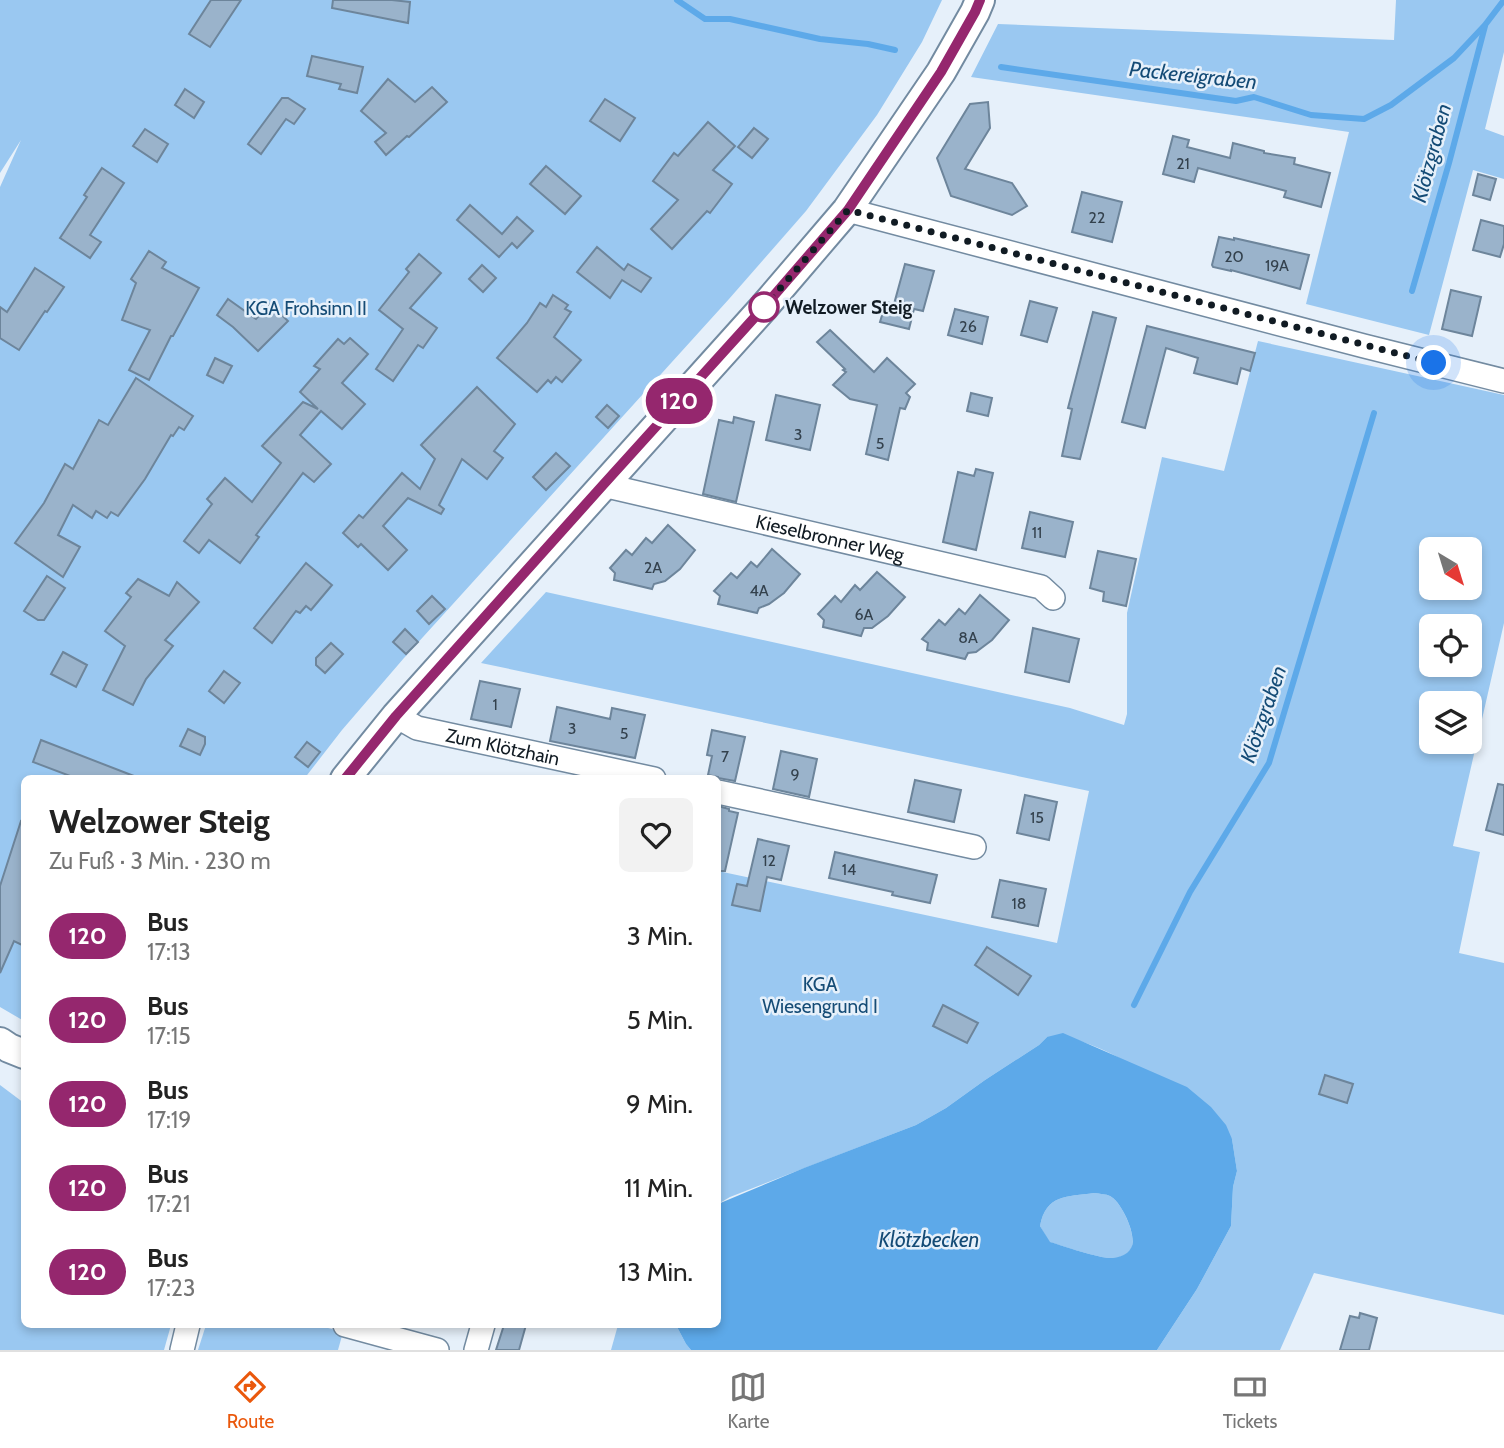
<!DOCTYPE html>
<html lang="de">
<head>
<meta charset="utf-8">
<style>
  body { margin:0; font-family:Cabin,sans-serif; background:#f2f2f2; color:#222; height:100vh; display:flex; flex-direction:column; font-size:26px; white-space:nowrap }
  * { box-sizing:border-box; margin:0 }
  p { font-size:23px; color:#767676 }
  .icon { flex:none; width:38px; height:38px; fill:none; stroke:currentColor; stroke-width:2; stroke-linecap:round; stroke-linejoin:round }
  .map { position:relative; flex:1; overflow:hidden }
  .drawer { position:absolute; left:21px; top:775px; width:700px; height:553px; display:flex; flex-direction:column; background:#fff; border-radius:10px; box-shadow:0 4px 10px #0003 }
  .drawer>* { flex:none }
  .badge { padding:0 14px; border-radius:23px; font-size:24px; line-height:46px }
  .needle { width:46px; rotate:142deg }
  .buttons { position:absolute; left:1419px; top:537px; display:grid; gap:14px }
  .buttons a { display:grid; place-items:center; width:63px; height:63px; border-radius:10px; background:#fff; box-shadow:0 4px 10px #0003; font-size:35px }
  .you { position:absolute; width:35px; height:35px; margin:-18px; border:5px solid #fff; border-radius:50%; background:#1a73e8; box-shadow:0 0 0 10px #1a73e833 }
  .map>.badge { position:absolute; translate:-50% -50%; box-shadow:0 0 0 4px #fff }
  .round { display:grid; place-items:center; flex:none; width:74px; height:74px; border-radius:10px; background:#f2f2f2 }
  .headline { display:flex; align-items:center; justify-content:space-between; height:119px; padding:0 28px }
  h1 { font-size:33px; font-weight:700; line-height:52px }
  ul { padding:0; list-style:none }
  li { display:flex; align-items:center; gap:21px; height:84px; padding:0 28px }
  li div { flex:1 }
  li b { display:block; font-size:26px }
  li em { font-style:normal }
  li .badge { min-width:77px; font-weight:700; text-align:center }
  .tabs { display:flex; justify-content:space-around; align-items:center; height:98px; border-top:2px solid #e0e0e0; background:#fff; font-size:19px; color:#767676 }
  .tabs a { display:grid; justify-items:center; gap:4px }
  .tabs .active { color:#ea580c }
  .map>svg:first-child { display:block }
  .green { fill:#9ac8f1; fill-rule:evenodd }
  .water { fill:#5da9e9; fill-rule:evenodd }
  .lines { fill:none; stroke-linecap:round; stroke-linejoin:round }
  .stream { stroke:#5da9e9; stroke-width:6 }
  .building { fill:#9ab3cb; stroke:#6d859b; stroke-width:2 }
  .minor-casing { stroke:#738ba1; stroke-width:26 }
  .tertiary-casing { stroke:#738ba1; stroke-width:32 }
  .minor { stroke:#fff; stroke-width:23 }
  .tertiary { stroke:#fff; stroke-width:28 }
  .line-casing { stroke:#fff; stroke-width:16 }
  .line { stroke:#95276e; stroke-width:10 }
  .walk { stroke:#111b23; stroke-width:7; stroke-dasharray:0 12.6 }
  .stop-dot { fill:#fff; stroke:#95276e; stroke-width:3.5 }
  .labels { text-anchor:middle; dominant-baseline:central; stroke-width:5; stroke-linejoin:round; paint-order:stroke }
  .number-label { font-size:16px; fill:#33414d }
  .stop-label { font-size:19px; font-weight:bold; fill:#111b23; stroke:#e6f0fa; text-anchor:start }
  .park-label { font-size:19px; fill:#154c76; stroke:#e6f0fa }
  .street-label { font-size:19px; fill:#111b23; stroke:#e6f0fa }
  .water-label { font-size:21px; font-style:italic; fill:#144b76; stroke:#e6f0fa }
</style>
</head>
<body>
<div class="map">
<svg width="1504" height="1350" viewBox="0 0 1504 1350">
  <rect width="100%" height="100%" fill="#e6f0fa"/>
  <g class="green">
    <polygon points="0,0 942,0 922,42 877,115 806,211 729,299 404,658 342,730 304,779 24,779 24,1021 0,1007 0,187 21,140 0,173"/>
    <polygon points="1396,0 1504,0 1504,52 1485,129 1504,136 1504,179 1473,170 1429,335 1306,304 1349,132 971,77 998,24 1394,40"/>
    <path d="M1258,341L1504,395V623L1453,846L1480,852L1459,953L1504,963V1315L1314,1273L1280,1350H1157L1197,1289L1231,1226L1233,1187L1237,1171L1232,1139C1185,1104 1137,1059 1080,1041C1070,1038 1058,1038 1047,1037L1039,1045L985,1080L946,1108L916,1125L730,1197L718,1204V871L1057,943L1089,791L481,663L546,592L1070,708L1124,725L1127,714V613L1162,457L1224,471ZM1432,550H1470V588H1432ZM1432,626H1470V665H1432ZM1432,704H1470V742H1432Z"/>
    <polygon points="0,1085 24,1103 24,1325 171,1325 164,1350 0,1350"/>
    <path d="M1094,1193C1100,1194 1106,1194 1110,1196C1122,1202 1138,1238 1131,1249C1127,1255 1120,1258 1113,1258C1100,1259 1064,1246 1049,1242L1040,1226C1046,1194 1067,1197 1094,1193Z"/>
    <polygon points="206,1325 317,1325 343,1332 338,1350 198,1350"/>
    <polygon points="618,1325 676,1325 686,1344 691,1350 611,1350"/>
  </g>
  <path class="water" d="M1063,1033L1187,1087L1211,1107L1226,1125L1232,1139L1237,1171L1233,1187L1231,1226L1197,1289L1157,1350H691L686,1344L676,1325H718V1204L804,1168L916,1125L946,1108L985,1080L1039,1045L1047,1037ZM1094,1193C1100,1194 1106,1194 1110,1196C1122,1202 1138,1238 1131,1248C1127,1255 1120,1257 1113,1258C1100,1259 1064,1246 1050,1242L1040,1226C1046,1194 1067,1197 1094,1193Z"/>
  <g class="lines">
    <g class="stream">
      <polyline points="677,0 705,19 730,19 820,39 868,44 895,50"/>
      <polyline points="1001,67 1236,101 1254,97 1311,115 1364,119 1391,105 1454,58 1485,25 1504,0"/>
      <polyline points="1412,291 1449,163 1485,26"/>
      <polyline points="1134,1005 1190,892 1269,763 1374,413"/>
    </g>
  </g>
  <g class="building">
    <polygon points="211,0 241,0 210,47 189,34"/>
    <polygon points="333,0 392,0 410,2 408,23 332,8"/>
    <polygon points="312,56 363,67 357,93 339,89 341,84 307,76"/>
    <polygon points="388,79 415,102 432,87 447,102 409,137 407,136 386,155 375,142 386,133 361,111"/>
    <polygon points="185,89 204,102 194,118 175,105"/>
    <polygon points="282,98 288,98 305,109 294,124 286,119 261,154 248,144"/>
    <polygon points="605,99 635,118 620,141 590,121"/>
    <polygon points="988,102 990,128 965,169 1012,183 1027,206 1012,215 951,196 937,158 970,104"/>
    <polygon points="708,122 735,146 713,170 732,184 710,213 707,211 672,249 651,229 678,200 653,181 674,153 678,156"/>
    <polygon points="754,128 768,139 752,158 738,147"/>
    <polygon points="145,129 168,144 157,162 133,146"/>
    <polygon points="1173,136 1189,140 1187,147 1230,158 1233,143 1264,151 1264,153 1295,158 1294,164 1330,173 1321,207 1284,197 1286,191 1198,168 1194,182 1163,174"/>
    <polygon points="546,166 581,196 565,214 530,184"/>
    <polygon points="102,168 124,183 90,235 101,242 90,258 60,238 87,197 84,195"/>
    <polygon points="1478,174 1496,179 1490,200 1473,195"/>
    <polygon points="1082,192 1122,202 1112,242 1072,232"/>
    <polygon points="470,205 502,234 517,217 533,231 517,248 512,243 499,257 457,220"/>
    <polygon points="1481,220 1504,226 1504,244 1500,257 1473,250"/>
    <polygon points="1219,237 1234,240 1234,238 1309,255 1300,289 1231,270 1231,271 1213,267 1212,265"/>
    <polygon points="597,247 624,270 628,264 651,278 641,292 622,280 610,298 577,272"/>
    <polygon points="149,251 166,262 162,268 199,288 173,336 171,336 149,380 129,370 150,330 122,320 136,283 131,279"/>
    <polygon points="419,254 441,273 410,308 437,328 423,348 418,345 393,381 376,369 403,329 379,310 409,272 406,269"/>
    <polygon points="905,264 934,271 923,311 914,309 909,329 880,322 886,302 894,304"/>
    <polygon points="482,265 496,278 483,292 469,279"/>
    <polygon points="35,268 64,287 47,312 45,311 19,350 0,338 0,307 7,312"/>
    <polygon points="1451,290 1481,297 1472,336 1442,329"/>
    <polygon points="553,295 568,305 565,309 571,312 554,337 581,360 562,382 556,377 551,383 548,380 537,392 497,358 527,323 540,303 546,307"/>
    <polygon points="228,299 256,319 270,304 288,321 258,351 233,327 217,315"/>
    <polygon points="1030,301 1057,308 1047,342 1021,335"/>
    <polygon points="955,309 988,317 982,344 948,335"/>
    <polygon points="1093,312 1116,318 1080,459 1062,456 1072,409 1068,408"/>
    <polygon points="1147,326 1255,353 1250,371 1241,368 1237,384 1194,373 1198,358 1166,348 1145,428 1122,422"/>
    <polygon points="830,330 874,372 887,358 915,384 906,393 910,397 905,409 900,408 888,460 866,454 877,405 850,399 833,385 846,372 843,370 845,369 817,342"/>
    <polygon points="350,338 368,354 342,383 365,404 342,429 321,411 300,435 331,464 314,482 303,473 256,535 259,537 240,563 209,540 199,553 184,541 212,504 207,499 225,478 252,502 281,463 262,446 303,402 318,409 300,392 320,369 314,366 338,339 344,344"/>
    <polygon points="215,358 232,366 223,383 207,375"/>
    <polygon points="136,378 193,416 184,430 179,427 173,436 171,435 145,479 118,516 111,512 107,518 96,511 92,518 73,505 58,535 80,547 63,577 15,543 44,503 65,464 73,469 99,420 108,425"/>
    <polygon points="477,387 515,424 494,451 503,458 487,479 462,459 439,505 444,509 441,514 408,498 383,526 407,550 388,570 361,544 358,547 343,533 359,515 363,518 402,473 420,489 435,459 421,445"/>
    <polygon points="971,393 992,398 988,416 967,411"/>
    <polygon points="776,395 820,405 810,450 766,440"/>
    <polygon points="607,405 619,416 608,428 596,417"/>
    <polygon points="734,417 754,422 736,502 703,494 719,420 733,423"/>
    <polygon points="556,453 570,466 546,490 533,477"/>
    <polygon points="976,469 993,473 976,550 943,542 958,472 974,476"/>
    <polygon points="1030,512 1073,522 1065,557 1022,548"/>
    <polygon points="668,525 695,550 680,569 665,581 654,584 652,589 614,580 615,573 610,568 626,550 632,555 646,538 652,543"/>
    <polygon points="772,549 800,574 784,593 769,604 759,608 757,613 718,604 720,596 714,591 731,573 737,578 751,562 757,567"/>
    <polygon points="1098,551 1136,559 1126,606 1103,601 1104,592 1090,588"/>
    <polygon points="306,563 332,585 311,610 306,606 300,613 296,611 272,643 254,628"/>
    <polygon points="877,572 905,597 888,616 872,628 864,628 861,636 823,627 824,620 818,614 835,596 841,602 855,585 860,590"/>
    <polygon points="47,576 65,588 44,620 38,620 24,611"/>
    <polygon points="138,579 169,596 177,582 199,602 165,640 173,646 146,679 133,705 103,690 125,646 105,631 131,597 126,593"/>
    <polygon points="980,595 1009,620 992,640 976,652 968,653 965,659 927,650 928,643 922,639 939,620 945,625 959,609 965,614"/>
    <polygon points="432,596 445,609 429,624 417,611"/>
    <polygon points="1033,628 1079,639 1069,682 1025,672"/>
    <polygon points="405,629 418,642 406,654 393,642"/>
    <polygon points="331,643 343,654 325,673 316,665 316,658"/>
    <polygon points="63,652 87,665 76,687 51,674"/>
    <polygon points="224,671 240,683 224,703 209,691"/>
    <polygon points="480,681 520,689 511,727 471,719"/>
    <polygon points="557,707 610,719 612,708 645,715 635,758 550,741"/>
    <polygon points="188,729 205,737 205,744 200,755 180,746"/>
    <polygon points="712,730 745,737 735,781 718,778 718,777 708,775 712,756 707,755"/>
    <polygon points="41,740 139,778 138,779 78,779 33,762"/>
    <polygon points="307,742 320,752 308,767 295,757"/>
    <polygon points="781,751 817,759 809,797 773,789"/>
    <polygon points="915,780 961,790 954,822 908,812"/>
    <polygon points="1498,784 1504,785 1504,835 1486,830"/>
    <polygon points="1025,795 1057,802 1049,840 1017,833"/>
    <polygon points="718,806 729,809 729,811 738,813 725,871 718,871"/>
    <polygon points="21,821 24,822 24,946 14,941 0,973 0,886"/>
    <polygon points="758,839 789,846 781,880 767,877 760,911 732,905 737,884 747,886"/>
    <polygon points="835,852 937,875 930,903 892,895 893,892 829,878"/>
    <polygon points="1000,880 1046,889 1038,926 992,917"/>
    <polygon points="987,947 1031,976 1018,995 975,965"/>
    <polygon points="943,1005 978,1023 967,1043 933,1026"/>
    <polygon points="1325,1075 1353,1084 1347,1103 1319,1094"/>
    <polygon points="1360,1313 1377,1318 1369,1350 1340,1350 1350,1316 1359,1318"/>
    <polygon points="504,1325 526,1325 519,1350 496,1350"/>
  </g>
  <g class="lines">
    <g class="minor-casing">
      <g id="minor">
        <polyline points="847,210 1364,346 1504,381"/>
        <path id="s1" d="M603,485L1041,587L1053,598"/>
        <path id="s2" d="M396,716L417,728L654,779"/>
        <polyline points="718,792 974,847"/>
        <polyline points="345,1325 437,1350"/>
        <polyline points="182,1350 188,1325"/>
        <polyline points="476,1350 483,1325"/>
      </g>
    </g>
    <g class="tertiary-casing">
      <g id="tertiary">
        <polyline points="345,779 396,716 764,307 847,210 941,72 975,12 980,0"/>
        <polyline points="0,1042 9,1048 24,1054"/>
      </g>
    </g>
    <use href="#minor" class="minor"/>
    <use href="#tertiary" class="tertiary"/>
  </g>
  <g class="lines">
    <g class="line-casing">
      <polyline id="line" points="345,779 396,716 603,485 764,307 848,210 941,72 975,12 980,0"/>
    </g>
    <use href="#line" class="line"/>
    <polyline class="walk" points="764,307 848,210 1434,363"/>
  </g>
  <circle class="stop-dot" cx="764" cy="307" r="14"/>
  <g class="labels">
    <g class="number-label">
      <text x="1183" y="163">21</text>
      <text x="1097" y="217">22</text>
      <text x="1234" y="256">20</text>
      <text x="1277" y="265">19A</text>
      <text x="968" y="326">26</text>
      <text x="798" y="434">3</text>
      <text x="880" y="443">5</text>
      <text x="1037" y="532">11</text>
      <text x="653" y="567">2A</text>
      <text x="759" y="590">4A</text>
      <text x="864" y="614">6A</text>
      <text x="968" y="637">8A</text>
      <text x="495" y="704">1</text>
      <text x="572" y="728">3</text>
      <text x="624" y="733">5</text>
      <text x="725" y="756">7</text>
      <text x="795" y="774">9</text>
      <text x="1037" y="817">15</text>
      <text x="769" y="860">12</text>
      <text x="849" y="869">14</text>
      <text x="1019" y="903">18</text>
    </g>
    <g class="stop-label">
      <text x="785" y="307">Welzower Steig</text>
    </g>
    <g class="park-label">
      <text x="306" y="308">KGA Frohsinn II</text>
      <text x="820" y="984">KGA<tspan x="820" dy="22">Wiesengrund I</tspan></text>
    </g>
    <g class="street-label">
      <text stroke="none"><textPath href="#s1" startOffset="233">Kieselbronner Weg</textPath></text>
      <text stroke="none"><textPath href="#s2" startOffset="112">Zum Klötzhain</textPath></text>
    </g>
    <g class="water-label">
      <text transform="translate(1193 75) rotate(6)">Packereigraben</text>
      <text transform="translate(1431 153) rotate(-75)">Klötzgraben</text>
      <text transform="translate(1263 714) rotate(-71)">Klötzgraben</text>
      <text x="929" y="1239">Klötzbecken</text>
    </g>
  </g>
</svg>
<div class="buttons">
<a><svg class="needle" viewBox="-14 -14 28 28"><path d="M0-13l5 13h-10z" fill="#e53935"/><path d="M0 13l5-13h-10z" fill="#767676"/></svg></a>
<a><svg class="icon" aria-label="locate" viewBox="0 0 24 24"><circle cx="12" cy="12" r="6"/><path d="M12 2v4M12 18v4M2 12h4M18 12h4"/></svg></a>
<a><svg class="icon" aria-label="layers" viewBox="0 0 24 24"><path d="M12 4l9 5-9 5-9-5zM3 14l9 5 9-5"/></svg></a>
</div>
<div class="you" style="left:1434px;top:363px"></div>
<b class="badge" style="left:679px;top:401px;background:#95276e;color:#fff">120</b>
<section class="drawer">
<div class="headline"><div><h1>Welzower Steig</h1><p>Zu Fuß · 3 Min. · 230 m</p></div><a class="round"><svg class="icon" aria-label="heart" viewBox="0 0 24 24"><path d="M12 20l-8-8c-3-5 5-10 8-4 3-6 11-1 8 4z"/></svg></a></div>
<ul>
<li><span class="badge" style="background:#95276e;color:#fff">120</span><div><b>Bus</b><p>17:13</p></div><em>3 Min.</em></li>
<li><span class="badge" style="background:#95276e;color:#fff">120</span><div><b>Bus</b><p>17:15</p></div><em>5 Min.</em></li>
<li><span class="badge" style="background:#95276e;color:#fff">120</span><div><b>Bus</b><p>17:19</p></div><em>9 Min.</em></li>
<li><span class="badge" style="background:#95276e;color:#fff">120</span><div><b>Bus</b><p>17:21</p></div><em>11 Min.</em></li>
<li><span class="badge" style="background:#95276e;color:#fff">120</span><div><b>Bus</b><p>17:23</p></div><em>13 Min.</em></li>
</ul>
</section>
</div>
<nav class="tabs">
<a class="active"><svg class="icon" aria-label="directions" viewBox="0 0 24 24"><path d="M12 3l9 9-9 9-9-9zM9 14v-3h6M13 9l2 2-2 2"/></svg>Route</a>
<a><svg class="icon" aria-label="map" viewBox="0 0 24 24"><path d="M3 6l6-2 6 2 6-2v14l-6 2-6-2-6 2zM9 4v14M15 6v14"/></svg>Karte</a>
<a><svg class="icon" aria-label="tickets" viewBox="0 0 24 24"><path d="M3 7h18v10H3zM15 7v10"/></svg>Tickets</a>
</nav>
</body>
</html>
